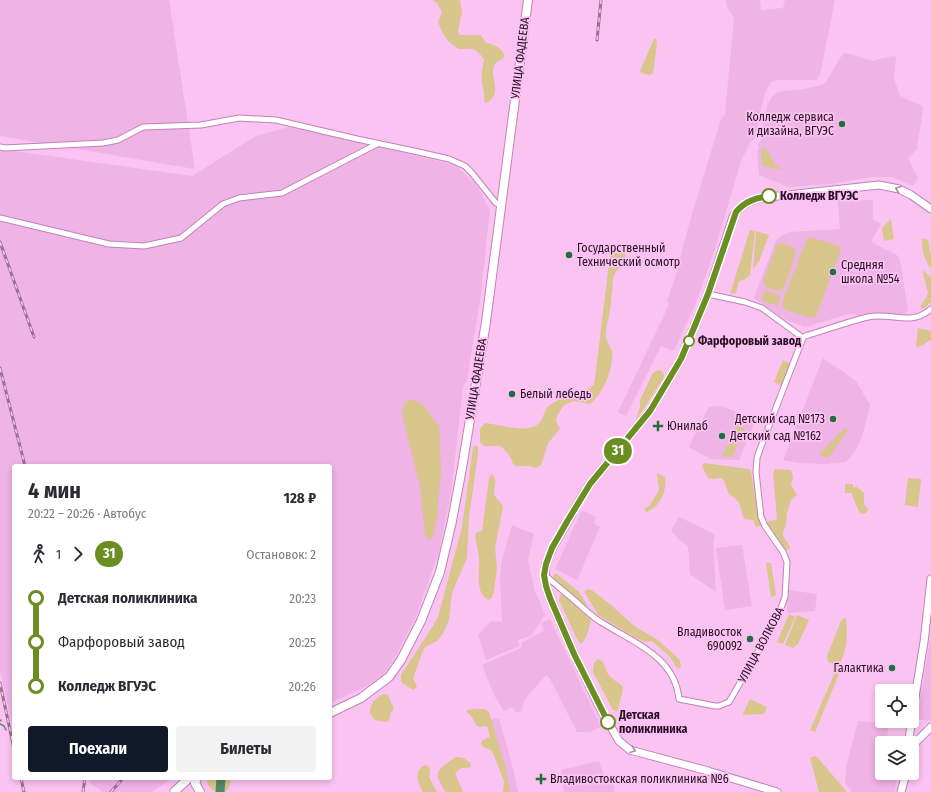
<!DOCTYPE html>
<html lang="ru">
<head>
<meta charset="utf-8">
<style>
  body { margin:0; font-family:"Fira Sans Condensed",sans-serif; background:#f2f2f3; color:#2b2b33; height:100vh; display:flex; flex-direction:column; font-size:15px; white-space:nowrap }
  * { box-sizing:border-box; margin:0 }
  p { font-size:13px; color:#7c7c81 }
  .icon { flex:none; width:22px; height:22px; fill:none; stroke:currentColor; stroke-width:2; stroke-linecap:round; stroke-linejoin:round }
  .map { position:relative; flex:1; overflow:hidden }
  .drawer { position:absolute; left:12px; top:464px; width:320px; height:316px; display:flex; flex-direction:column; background:#fff; border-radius:4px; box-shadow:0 2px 6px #0003 }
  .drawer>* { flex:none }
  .badge { padding:0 8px; border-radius:13px; font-size:14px; line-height:26px }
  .controls { position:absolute; left:875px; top:684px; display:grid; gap:8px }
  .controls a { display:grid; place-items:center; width:44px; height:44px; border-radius:4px; background:#fff; box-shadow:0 2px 6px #0003; font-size:20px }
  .map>.badge { position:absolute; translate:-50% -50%; box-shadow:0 0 0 2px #fff }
  .legs { display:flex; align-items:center; gap:6px; height:44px; padding:0 16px; font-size:13px }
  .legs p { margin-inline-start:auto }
  .summary { display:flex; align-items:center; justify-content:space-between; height:68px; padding:0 16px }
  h1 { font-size:22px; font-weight:700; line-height:30px }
  .button { display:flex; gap:8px; margin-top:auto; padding:8px 16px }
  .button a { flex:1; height:46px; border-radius:4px; background:#111827; color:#fff; font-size:16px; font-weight:700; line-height:46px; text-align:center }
  .button a+a { background:#f2f2f3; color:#2b2b33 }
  ul { padding:0 16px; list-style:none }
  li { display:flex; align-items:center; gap:14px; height:44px; font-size:15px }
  li i { display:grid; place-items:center; width:6px; height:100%; margin:0 5px; background:currentColor }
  li i::after { content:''; width:10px; height:10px; margin:-5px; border:3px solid; border-radius:50%; background:#fff }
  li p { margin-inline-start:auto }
  li:first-child i { background:linear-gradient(#0000 50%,currentColor 0) }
  li:last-child i { background:linear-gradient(currentColor 50%,#0000 0) }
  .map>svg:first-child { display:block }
  .built { fill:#efb3e5 }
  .green { fill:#d8c68c }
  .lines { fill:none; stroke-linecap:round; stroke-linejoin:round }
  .stream { stroke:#558964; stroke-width:1.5 }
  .river { stroke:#558964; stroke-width:9 }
  .minor-casing { stroke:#c381b9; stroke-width:7 }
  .secondary-casing { stroke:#c381b9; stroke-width:9 }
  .primary-casing { stroke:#c381b9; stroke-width:10 }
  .minor { stroke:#fff; stroke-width:5 }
  .secondary { stroke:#fff; stroke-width:7 }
  .primary { stroke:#fff; stroke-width:8 }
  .rail-casing { stroke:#9a7093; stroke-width:3 }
  .rail { stroke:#fbc3f1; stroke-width:1.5; stroke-dasharray:4.5; stroke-linecap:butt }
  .oneway { stroke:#9e939c }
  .line-1-casing { stroke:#fff; stroke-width:9 }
  .line-1 { stroke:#6b8e23; stroke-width:6 }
  .poi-dot { fill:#206e3d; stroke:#fbc3f1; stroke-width:1.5 }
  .stop-1-dot { fill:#fff; stroke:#6b8e23; stroke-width:2 }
  .labels { text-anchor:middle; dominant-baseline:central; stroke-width:3.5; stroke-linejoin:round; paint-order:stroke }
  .street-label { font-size:12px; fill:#270e24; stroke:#fbc3f1 }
  .poi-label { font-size:12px; fill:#270e24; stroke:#fbc3f1; text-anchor:start }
  .stop-label { font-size:12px; font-weight:bold; fill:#270e24; stroke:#fbc3f1; text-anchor:start }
</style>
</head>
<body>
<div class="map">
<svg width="931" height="792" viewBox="0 0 931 792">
  <rect width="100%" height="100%" fill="#fbc3f1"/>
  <g class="built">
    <polygon points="0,0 169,0 195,169 0,136"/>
    <polygon points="726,0 760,0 761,10 783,8 785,0 835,0 820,75 817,80 781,80 772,81 765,92 755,138 750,143 741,161 715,249 695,305 674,351 661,346 626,416 618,412 668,307 669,304 667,301 678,269 681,254 690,221 720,122 725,114 734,18 727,7"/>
    <polygon points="846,53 873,61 887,57 896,56 894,79 900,96 922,106 923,108 917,149 908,158 918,178 913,186 892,177 872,177 831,184 788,187 759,175 757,150 759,150 758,143 760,143 767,106 771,98 777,92 804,89 822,85 826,82 842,55"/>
    <polygon points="289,127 423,157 457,166 477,186 490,210 481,294 467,380 463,387 451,493 439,552 415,619 394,660 382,676 367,686 330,703 330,466 14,466 14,724 11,721 0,671 0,149 192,176 256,136"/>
    <polygon points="873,200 873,220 881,224 871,242 897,255 900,260 908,310 904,314 869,315 858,316 855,314 849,314 805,327 782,318 754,298 776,240 781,236 790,232 840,229 838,201"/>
    <polygon points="823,358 856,381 870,405 863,434 856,450 846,462 827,464 798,463 783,460"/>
    <polygon points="722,406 744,415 753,421 754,424 739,460 711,459 689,447 708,408 709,407"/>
    <polygon points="582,510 596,517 594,524 600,527 577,580 555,569"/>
    <polygon points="679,517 700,527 715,535 713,542 716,592 690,574 688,546 679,540 671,530"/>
    <polygon points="512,525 534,534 528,560 534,588 545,615 531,636 518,640 520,646 486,660 478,635 491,621 502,622 500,579 502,560"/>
    <polygon points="742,545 752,606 725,610 716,548"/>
    <polygon points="788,590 817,594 815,611 787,613"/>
    <polygon points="550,619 601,727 589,732 577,732 550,679 546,675 525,699 521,711 516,713 512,707 504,711 494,695 482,665 521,648 522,642 544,631 541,623"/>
    <polygon points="931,635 931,717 928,721 917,719"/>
    <polygon points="499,718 512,765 518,792 509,792 490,720"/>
    <polygon points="858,721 889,723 886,743 882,743 882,773 897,773 895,792 852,792 845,783 846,767"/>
    <polygon points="599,761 605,779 607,780 613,781 615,792 564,792 561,770"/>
    <polygon points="88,778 173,778 151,792 103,792 91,784"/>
  </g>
  <g class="green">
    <path d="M433,0H460L462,12L458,31L459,35H480L482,37L485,42C493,45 501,46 505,56C502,61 498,60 495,64C487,76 505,91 487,103L484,102C485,95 483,90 482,82C481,74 483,66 484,59C474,46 473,49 459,49C448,44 442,33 438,22L442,12L437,3Z"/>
    <polygon points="656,38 657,44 653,73 650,75 641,73 640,71 654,39"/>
    <polygon points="762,148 767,149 775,164 781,169 781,170 763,166 761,155"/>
    <polygon points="891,219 894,239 884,241 882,228"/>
    <polygon points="750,230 755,231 750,275 744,280 739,281 736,293 730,294"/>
    <polygon points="756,231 769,235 759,261 753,269"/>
    <polygon points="809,237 836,245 841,248 839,255 817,314 814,318 812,318 786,310 783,308 782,303 806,241"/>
    <path d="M922,238L928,240L931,255V269C924,260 922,250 922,238Z"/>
    <polygon points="779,243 783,243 794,248 796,253 784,288 779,291 767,288 763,282 776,246"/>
    <path d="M613,252H622L625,254C627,262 618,268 614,275C612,280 613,288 612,293C611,299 611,305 610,311C609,318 606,325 606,332C605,341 610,344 612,352C614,368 603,394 590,404L573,401L563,406L557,416L556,421L560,429L548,443L541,465L536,468L530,466H517L513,464L511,458L503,448L499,446H484L480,442V429L485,423C500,424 531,436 541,421C545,413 545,406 555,402C567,395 582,393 594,385L610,256Z"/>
    <polygon points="922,270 931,277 931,302 923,309 920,307 927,296 928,293"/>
    <polygon points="765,290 781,296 777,306 761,300"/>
    <polygon points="918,328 931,331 931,340 925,343 923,337 925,344 917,347 916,345"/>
    <polygon points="783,360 791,364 782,386 774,382"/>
    <polygon points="658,370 662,371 664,375 663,379 637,419 636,419 640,407 640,400 653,373"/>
    <path d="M410,399L421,403L439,426L441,469L437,516L433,536L430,540L427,539L425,534L420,486L402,414C403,407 404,403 410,399Z"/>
    <polygon points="737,424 745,428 732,457 722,457"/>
    <polygon points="845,428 848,430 828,458 819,454"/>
    <polygon points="474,446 478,447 478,454 469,517 467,558 452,593 449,620 443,633 438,640 424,648 413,678 417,687 413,690 401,682 401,675 433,626 438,617 462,527 473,448"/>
    <polygon points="704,463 749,469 751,471 757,510 761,526 756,527 753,520 744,519 739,503 736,499 729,494 724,481 722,478 711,479 708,478 702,466"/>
    <polygon points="775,469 791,470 793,477 791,485 797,495 791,500 787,513 786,525 783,532 783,535 790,547 788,550 785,549 768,524 768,521 776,520 777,518 773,474"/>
    <path d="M657,473L665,477C667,491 660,508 646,512L644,509L650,505L659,490Z"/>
    <path d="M491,474C499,479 493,488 494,495L503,506L495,548L497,568L494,591L492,598L488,600C474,591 480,571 479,557C478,550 476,542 475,535L477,532L482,531L489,479Z"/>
    <polygon points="908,478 921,479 918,507 905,505"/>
    <path d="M845,484H853V489L854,487H857L864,493V504L868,509C867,513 864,515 860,513L853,498L852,493H845Z"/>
    <polygon points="766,563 771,563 776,595 771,597"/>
    <polygon points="554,574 557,574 579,592 588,606 586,606 555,579 553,577"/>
    <polygon points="588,589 593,591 611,605 634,626 658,640 680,660 681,668 677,668 670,657 652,641 645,642 640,640 598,615 585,593 585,590"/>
    <polygon points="561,594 565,596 591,620 587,635 582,644 579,642 576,637 559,600"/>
    <polygon points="789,614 795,617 783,644 777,642"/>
    <polygon points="797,615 809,620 798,644 793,648 785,645"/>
    <path d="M845,617C849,626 847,662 836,665L828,662L827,656L841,621Z"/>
    <path d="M598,659C606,661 604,668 608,674C612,680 619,682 623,687L622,694L617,712L613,710L593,672L594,663Z"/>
    <polygon points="835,672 839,674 815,732 810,730"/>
    <path d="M384,694L388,695L394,709L390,714L389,721L385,722L375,720L370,713C370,703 375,698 384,694Z"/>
    <polygon points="750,699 767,707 764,714 743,715 743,714"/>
    <polygon points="475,709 485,709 489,712 506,769 510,792 503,792 504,781 492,751 482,746 481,743 483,740 490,737 487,726 479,727 477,726 472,717 467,712 467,710"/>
    <polygon points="814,756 818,758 847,792 819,792 810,758"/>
    <path d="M456,757L464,758L470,763L471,767L466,768H461L455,773L463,792H445C443,787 440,783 438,778C435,769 450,761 456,757Z"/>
    <path d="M425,765L428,766L430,769L429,777L437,792H423C418,783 413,771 425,765Z"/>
    <polygon points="207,778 231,778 229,788 225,792 212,790 208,785"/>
  </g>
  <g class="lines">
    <g class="stream">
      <polyline points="0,721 1,720"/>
      <polyline points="0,724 4,726 6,730"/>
    </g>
    <polyline class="river" points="220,792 221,778"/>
    <g class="minor-casing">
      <g id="minor">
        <polyline points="0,147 4,148 103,143 118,140 143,127 201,125 239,118 276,120 357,139 414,151 449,159 465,166 471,172 496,203 502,206"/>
        <polyline points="0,218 109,244 144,246 181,238 223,204 239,198 282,193 377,144"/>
        <polyline points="708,294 745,302 762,308 803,338"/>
        <path d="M803,338L805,336C826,330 847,322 868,317C893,312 910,327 931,309"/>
        <path d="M545,575C557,586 570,596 582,607C588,612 594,618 601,622C632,642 675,656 679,699L715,706H719L729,702L762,645L773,618L781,608L785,597L787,562L783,552L765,526L761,517L756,472L757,458L760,449L803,338"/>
      </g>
    </g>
    <g class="secondary-casing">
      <g id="secondary">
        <polyline points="912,716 924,642 931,579"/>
        <polyline points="909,743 911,721"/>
        <polyline points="912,746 931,727"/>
        <path d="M777,792L708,771L630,750L619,741L600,708L574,654L550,598L546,586L545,575L546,564L552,549L578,503L590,484L650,411L681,359L708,294L733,217C739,206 748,201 760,198L879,185L899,189L911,195L931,209"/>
        <polyline points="901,792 906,773"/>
      </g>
    </g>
    <g class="primary-casing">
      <g id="primary">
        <polyline points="330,713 361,698 389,677 401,660 421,621 440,572 452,521 462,468 486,322 528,0"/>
        <polyline points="197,778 195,783 200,792"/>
        <polyline points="174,792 189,778"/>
      </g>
    </g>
    <use href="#minor" class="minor"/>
    <use href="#secondary" class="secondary"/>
    <use href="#primary" class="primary"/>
    <g class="rail-casing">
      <g id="rail">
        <polyline points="597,40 601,0"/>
        <polyline points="0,242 34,337"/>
        <polyline points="0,368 25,466"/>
        <polyline points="0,683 14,749"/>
        <polyline points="21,778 24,792"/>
        <polyline points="83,792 85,778"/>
        <polyline points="111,792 123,778"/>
      </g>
    </g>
    <use href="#rail" class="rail"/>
  </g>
  <defs><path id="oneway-chevron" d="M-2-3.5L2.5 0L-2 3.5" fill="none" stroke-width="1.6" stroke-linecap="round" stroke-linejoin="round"/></defs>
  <g class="oneway">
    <use href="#oneway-chevron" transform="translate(898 189) rotate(-160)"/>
    <use href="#oneway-chevron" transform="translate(633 750) rotate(20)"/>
  </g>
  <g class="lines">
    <g class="line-1-casing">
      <path id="line-1" d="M608,722L574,654L550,598L546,586L544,575L546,564L552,548L568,520L590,484L650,411L681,359L708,294L736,212C745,201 756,198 769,196"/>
    </g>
    <use href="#line-1" class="line-1"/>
  </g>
  <g class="poi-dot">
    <circle cx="842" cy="124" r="4"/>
    <circle cx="569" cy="255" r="4"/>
    <circle cx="833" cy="272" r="4"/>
    <circle cx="512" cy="394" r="4"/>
    <circle cx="833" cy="419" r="4"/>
    <path d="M656 420h4v4h4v4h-4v4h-4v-4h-4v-4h4z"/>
    <circle cx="722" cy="436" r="4"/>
    <circle cx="750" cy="639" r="4"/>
    <circle cx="892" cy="668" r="4"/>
    <path d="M539 773h4v4h4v4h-4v4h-4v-4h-4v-4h4z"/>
  </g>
  <g class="stop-1-dot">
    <circle cx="769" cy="196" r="7"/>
    <circle cx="689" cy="341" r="5"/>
    <circle cx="608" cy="722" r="7"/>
  </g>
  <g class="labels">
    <g class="street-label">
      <text transform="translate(520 58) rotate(-83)">УЛИЦА ФАДЕЕВА</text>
      <text transform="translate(476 379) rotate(-81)">УЛИЦА ФАДЕЕВА</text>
      <text transform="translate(761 645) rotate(-62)">УЛИЦА ВОЛКОВА</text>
    </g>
    <g class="poi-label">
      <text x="834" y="117" text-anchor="end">Колледж сервиса<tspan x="834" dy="14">и дизайна, ВГУЭС</tspan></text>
      <text x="577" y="248">Государственный<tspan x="577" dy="14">Технический осмотр</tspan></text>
      <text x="841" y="265">Средняя<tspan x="841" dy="14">школа №54</tspan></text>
      <text x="520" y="394">Белый лебедь</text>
      <text x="825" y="419" text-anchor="end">Детский сад №173</text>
      <text x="667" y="426">Юнилаб</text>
      <text x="730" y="436">Детский сад №162</text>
      <text x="742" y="632" text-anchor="end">Владивосток<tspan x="742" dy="14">690092</tspan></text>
      <text x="884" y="668" text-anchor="end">Галактика</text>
      <text x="550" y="779">Владивостокская поликлиника №6</text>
    </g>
    <g class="stop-label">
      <text x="780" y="196">Колледж ВГУЭС</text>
      <text x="698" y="341">Фарфоровый завод</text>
      <text x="619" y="715">Детская<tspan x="619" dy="14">поликлиника</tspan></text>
    </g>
  </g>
</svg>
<div class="controls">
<a><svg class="icon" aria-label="locate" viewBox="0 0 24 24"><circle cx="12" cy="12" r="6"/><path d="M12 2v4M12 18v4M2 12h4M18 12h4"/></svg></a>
<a><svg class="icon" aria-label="layers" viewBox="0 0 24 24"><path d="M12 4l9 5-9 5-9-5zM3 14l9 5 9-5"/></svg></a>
</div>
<b class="badge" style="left:618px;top:451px;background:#6b8e23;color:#fff">31</b>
<section class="drawer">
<div class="summary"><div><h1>4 мин</h1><p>20:22 – 20:26 · Автобус</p></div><b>128 ₽</b></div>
<div class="legs"><svg class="icon" aria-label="walk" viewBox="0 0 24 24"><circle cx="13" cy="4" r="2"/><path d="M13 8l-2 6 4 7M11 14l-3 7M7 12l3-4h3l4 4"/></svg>1<svg class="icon" aria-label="forward" viewBox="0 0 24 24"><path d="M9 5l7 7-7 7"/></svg><b class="badge" style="background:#6b8e23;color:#fff">31</b><p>Остановок: 2</p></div>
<ul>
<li><i style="color:#6b8e23"></i><b>Детская поликлиника</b><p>20:23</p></li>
<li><i style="color:#6b8e23"></i><span>Фарфоровый завод</span><p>20:25</p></li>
<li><i style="color:#6b8e23"></i><b>Колледж ВГУЭС</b><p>20:26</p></li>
</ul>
<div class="button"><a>Поехали</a><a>Билеты</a></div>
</section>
</div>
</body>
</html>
